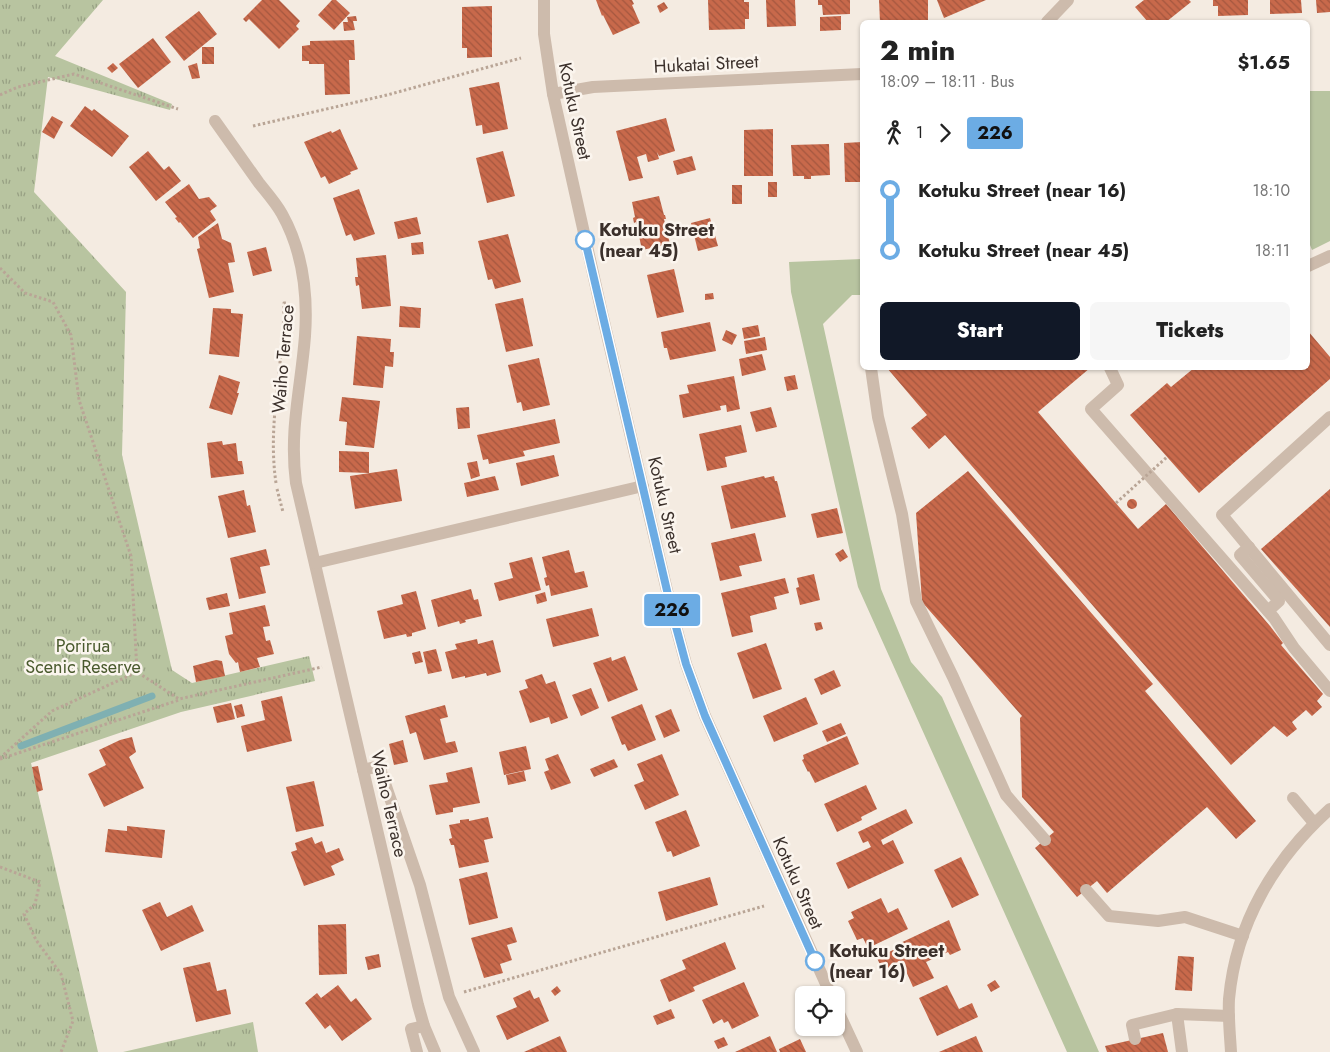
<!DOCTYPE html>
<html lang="en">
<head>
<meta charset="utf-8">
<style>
  body { margin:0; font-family:Jost,sans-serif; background:#f6f6f6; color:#222; height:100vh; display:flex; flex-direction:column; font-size:19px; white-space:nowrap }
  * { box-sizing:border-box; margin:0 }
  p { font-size:16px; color:#767676 }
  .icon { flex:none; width:28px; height:28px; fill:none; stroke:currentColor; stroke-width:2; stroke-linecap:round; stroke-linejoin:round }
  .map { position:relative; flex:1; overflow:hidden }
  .details { position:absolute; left:860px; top:20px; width:450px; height:350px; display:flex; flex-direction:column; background:#fff; border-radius:8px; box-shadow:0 1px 4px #0004 }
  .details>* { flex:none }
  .badge { padding:0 10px; border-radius:4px; font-size:18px; line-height:32px }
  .buttons { position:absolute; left:795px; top:986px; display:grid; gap:10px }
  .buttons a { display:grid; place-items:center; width:50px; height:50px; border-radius:8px; background:#fff; box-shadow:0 1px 4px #0004; font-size:25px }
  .map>.badge { position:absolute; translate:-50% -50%; box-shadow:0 0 0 2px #fff }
  .legs { display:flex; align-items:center; gap:8px; height:55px; padding:0 20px; font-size:16px }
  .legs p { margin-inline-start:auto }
  .summary { display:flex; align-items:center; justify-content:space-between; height:85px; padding:0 20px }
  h1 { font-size:28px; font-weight:800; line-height:38px }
  .primary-button { display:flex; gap:10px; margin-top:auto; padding:10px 20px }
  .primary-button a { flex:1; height:58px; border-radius:8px; background:#111827; color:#fff; font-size:20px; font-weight:800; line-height:58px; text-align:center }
  .primary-button a+a { background:#f6f6f6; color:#222 }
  ul { padding:0 20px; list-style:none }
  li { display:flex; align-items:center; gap:18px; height:60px; font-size:19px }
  li i { display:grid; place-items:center; width:8px; height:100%; margin:0 6px; background:currentColor }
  li i::after { content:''; width:12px; height:12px; margin:-6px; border:4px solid; border-radius:50%; background:#fff }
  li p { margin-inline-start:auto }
  li:first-child i { background:linear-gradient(#0000 50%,currentColor 0) }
  li:last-child i { background:linear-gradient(currentColor 50%,#0000 0) }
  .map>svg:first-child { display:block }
  .grass { fill:#b8c4a0 }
  .park { fill:url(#park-tufts) }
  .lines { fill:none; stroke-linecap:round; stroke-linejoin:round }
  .stream { stroke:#7fb0b2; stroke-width:7 }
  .building { fill:url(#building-back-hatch) }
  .path { stroke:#b9a596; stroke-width:3; stroke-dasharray:2.5 2.5; stroke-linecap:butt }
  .lane { stroke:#cdbbac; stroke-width:12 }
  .street { stroke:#cdbbac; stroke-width:12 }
  .path-bridge { stroke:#b9a596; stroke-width:3; stroke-dasharray:2.5 2.5; stroke-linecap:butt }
  .line-1-casing { stroke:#fff; stroke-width:11 }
  .line-1 { stroke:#6cace4; stroke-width:8 }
  .stop-1-dot { fill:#fff; stroke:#6cace4; stroke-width:2.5 }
  .labels { text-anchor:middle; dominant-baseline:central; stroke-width:5; stroke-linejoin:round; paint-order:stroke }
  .street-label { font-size:18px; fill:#3b302b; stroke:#fbf5ee }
  .stop-label { font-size:18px; font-weight:bold; fill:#3b302b; stroke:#fbf5ee; text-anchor:start }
  .park-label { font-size:18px; fill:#4a5a2e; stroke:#fbf5ee }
</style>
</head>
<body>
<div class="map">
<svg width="1330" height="1052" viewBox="0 0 1330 1052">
  <defs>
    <pattern id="park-tufts" width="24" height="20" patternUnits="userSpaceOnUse" patternTransform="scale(1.25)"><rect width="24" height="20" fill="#b8c4a0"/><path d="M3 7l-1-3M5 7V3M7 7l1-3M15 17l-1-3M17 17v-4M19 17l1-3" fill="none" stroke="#97a083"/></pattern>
    <pattern id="building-back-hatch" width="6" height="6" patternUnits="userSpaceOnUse" patternTransform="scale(1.25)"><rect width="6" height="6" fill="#c8694b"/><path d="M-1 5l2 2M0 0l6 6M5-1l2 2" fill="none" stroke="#a4573f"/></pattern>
  </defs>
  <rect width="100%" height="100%" fill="#f4ebe1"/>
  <g class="grass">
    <polygon points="1308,91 1330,91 1330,241 1312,250 1308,240"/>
    <polygon points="862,259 862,295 852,295 823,324 881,589 911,662 942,697 1099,1052 1067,1052 858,587 791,292 789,262"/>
  </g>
  <g class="park">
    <polygon points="0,0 103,0 55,56 172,104 170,110 48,77 34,192 126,292 122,455 172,670 192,683 309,656 315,681 181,712 31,763 98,1052 0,1052"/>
    <polygon points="253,1022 258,1052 123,1052"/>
  </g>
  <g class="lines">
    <polyline class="stream" points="21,746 152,696"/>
  </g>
  <g class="building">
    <polygon points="262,0 279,0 300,21 296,26 299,29 279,49 249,19 246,22 243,19"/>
    <polygon points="332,0 336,0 350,13 334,30 318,15"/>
    <polygon points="596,0 632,0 634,4 632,5 640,23 613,35 603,15 602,16"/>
    <polygon points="708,0 744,0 744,2 749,2 749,19 745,19 745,29 709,30"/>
    <polygon points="766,0 795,0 796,26 767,27"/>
    <polygon points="818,0 850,0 850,14 823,15 822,5 818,5"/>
    <polygon points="879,0 928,0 928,21 880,22"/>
    <polygon points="937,0 986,0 944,18"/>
    <polygon points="1144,0 1189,0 1191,2 1166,22 1148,22 1135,7"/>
    <polygon points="1213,0 1248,0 1248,15 1218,16 1218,6 1213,6"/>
    <polygon points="1270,0 1301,0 1302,13 1270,14"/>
    <polygon points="1316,0 1330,0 1330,12 1317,13"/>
    <polygon points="664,2 668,8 660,13 657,6"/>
    <polygon points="492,6 492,57 467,58 467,48 462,48 462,7"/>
    <polygon points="199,11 217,34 184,61 165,37"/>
    <polygon points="356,16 357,21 353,21 355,30 344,31 343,22 348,22 347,17"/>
    <polygon points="841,16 841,30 820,31 820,17"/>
    <polygon points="153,38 171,62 138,88 119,64"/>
    <polygon points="354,40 355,60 349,60 350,94 325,95 324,64 309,64 309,61 302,61 302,46 310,45 310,41"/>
    <rect x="202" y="47" width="12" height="17"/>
    <polygon points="113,63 118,68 112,73 107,68"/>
    <polygon points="197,63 200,78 192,79 188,66"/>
    <polygon points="499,82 508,129 483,134 482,125 476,126 469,88"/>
    <polygon points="85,106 92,111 94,109 129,136 112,157 70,126"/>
    <polygon points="52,116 63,122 54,139 42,132"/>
    <polygon points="666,118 675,151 659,156 657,152 659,159 648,162 646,154 637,157 643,178 629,181 616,131"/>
    <polygon points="340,129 358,169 350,172 351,174 329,184 325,176 321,178 304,142 331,131 332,133"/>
    <polygon points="773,129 773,176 744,176 744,130"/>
    <polygon points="862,142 862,182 845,182 844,143"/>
    <polygon points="829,144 830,175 811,176 811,179 804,179 804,176 793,176 791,145"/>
    <polygon points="148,151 164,170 169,166 181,181 156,201 129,167"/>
    <polygon points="503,151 515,196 487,203 476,158"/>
    <polygon points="692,156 696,170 677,175 673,161"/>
    <rect x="768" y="182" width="9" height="15"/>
    <polygon points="189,184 199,199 209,197 217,206 210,211 216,220 193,238 180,222 179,223 175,218 177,217 165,202"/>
    <rect x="732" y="185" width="10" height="19"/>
    <polygon points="359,189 375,234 354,241 351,234 346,236 333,198"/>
    <polygon points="659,196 664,215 665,215 666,219 664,219 670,244 642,250 636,222 634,223 633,218 635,217 632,202"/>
    <polygon points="417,217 421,234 398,239 394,222"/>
    <polygon points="710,218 718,246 698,251 691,223"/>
    <polygon points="218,223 222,239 231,243 235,262 228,263 234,292 209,298 197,249 200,248 198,237"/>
    <polygon points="508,234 521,282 495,289 492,279 488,280 478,241"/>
    <polygon points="423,242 424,254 412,255 411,243"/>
    <polygon points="266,247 272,271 253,276 247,252"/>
    <polygon points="386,255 391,306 362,309 359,285 356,286 355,277 358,277 356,258"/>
    <polygon points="674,269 684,312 657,318 647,275"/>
    <polygon points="713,293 714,299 705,300 705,294"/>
    <polygon points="523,298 533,346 506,352 495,304"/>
    <polygon points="400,306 421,308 420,328 399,327"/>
    <polygon points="213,308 231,309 231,313 243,314 239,357 209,354"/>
    <polygon points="710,322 716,351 670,360 667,348 664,348 661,332"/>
    <polygon points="758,325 760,336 744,339 742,328"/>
    <polygon points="726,330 737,335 732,345 722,340"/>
    <polygon points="1308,331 1330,357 1330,379 1199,493 1130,415 1167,383 1171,387 1194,368 1308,368"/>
    <polygon points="357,336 391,339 390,352 394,352 393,367 385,366 383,388 353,385"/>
    <polygon points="765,337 767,350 746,354 744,341"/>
    <polygon points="762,354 766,370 742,376 739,359"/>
    <polygon points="539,358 550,405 523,411 521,402 517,403 508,365"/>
    <polygon points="887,368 1090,368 1038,412 1138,529 1166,504 1270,626 1283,643 1281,645 1323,694 1317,701 1322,707 1312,716 1306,710 1292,722 1297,729 1287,737 1274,726 1231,765 945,435 929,449 911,428 927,415"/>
    <polygon points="219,375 240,382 237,393 239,393 232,415 209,408"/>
    <polygon points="795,375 798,389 787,391 784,377"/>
    <polygon points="734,376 740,409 727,412 726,405 720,406 721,410 683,418 679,395 689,393 687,385"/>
    <polygon points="342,397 380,401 374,448 345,445 347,422 339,421"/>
    <polygon points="469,407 470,428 458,429 456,408"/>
    <polygon points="771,407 777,427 756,432 750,412"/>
    <polygon points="555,419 560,443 523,451 525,456 489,464 488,459 483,460 477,435"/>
    <polygon points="741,425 747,452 725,457 727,467 707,471 699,434"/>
    <polygon points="222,441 223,445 236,443 238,461 242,461 244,474 211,478 207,443"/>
    <polygon points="339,451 369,452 369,473 339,472"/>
    <polygon points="554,455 559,476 521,486 516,463"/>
    <polygon points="477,461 480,476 471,479 467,463"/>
    <polygon points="397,469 402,501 355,509 350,476"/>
    <polygon points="968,471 1153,684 1145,691 1256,821 1236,839 1207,807 1107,893 1097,881 1077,897 1035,848 1054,832 1022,797 1020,718 1022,716 922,602 916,513"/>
    <polygon points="495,476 499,490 467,497 464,483"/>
    <polygon points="764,476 765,478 774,476 775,481 777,481 786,517 731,529 721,486"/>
    <polygon points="1330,489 1330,627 1261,549"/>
    <polygon points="244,490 247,506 250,505 256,532 228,538 218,496"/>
    <circle cx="1132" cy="504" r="5"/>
    <polygon points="837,508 843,533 817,538 811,514"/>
    <polygon points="755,533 762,561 739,566 742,576 720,581 711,543"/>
    <polygon points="266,549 270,565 260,567 266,593 239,599 230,558"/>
    <polygon points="843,549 848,557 840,562 835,554"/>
    <polygon points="569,550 575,573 584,571 588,587 551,596 549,585 546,586 544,578 547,577 542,557"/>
    <polygon points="532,557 541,590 499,601 494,583 513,578 509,563"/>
    <polygon points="814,574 820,600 800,605 796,588 799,587 797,578"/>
    <polygon points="785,578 789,593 774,597 777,609 750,616 753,632 732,637 721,593"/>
    <polygon points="471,589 474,600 478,599 482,616 465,620 466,622 460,624 459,621 438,627 431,600"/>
    <polygon points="416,591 426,629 412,633 412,636 407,637 406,634 384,639 377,611 403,604 401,595"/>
    <polygon points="545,592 547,601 537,604 535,595"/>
    <polygon points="227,593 230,606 209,610 206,598"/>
    <polygon points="265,605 270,626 263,627 266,641 270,640 274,654 257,658 260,667 240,672 238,662 236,663 229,654 225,636 233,634 229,613"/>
    <polygon points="592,608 599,636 553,647 546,619"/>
    <polygon points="821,622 823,629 816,631 814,623"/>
    <polygon points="477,639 478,644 493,640 501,672 487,676 486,673 465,678 465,676 452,679 445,652 457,649 455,644"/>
    <polygon points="766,643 782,689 753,699 737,653"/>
    <polygon points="436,649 442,671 428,674 423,652"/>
    <polygon points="420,651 423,662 415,664 412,653"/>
    <polygon points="625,656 638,690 608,702 593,663 611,657 612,661"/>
    <polygon points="216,660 222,661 225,676 196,682 193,666"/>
    <polygon points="834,670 841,686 821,695 814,679"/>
    <polygon points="542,674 546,684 555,681 568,718 551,724 549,717 530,723 519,691 528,688 525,680"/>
    <polygon points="591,688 599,708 581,716 572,695"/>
    <polygon points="282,696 292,741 247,752 241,726 265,720 261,701"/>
    <polygon points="806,697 818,724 774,742 763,716"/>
    <polygon points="231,703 235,719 217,723 213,707"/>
    <polygon points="242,704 245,716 237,718 234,706"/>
    <polygon points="642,704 656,740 628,751 625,744 622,745 611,717"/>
    <polygon points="445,705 448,717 440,719 446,743 455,741 458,752 424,760 416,732 410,734 405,716"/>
    <polygon points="671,709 680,731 664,738 655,716"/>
    <polygon points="841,723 846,734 827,742 822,731"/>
    <polygon points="847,736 859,764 815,783 809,771 808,772 802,760 804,759 803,755"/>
    <polygon points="132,737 136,752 129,757 144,788 104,807 88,774 106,765 99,750 120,740"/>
    <polygon points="403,740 408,762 394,765 389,744"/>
    <polygon points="526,746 531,769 504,775 499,752"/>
    <polygon points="558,754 571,783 551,790 544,772 549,770 545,759"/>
    <polygon points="662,754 679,795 645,810 634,785 644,781 637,764"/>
    <polygon points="614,759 618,767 594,777 590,769"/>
    <polygon points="38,766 43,790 37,792 32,767"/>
    <polygon points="472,767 480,803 453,808 453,812 436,815 429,785 448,782 446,773"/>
    <polygon points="524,771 526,781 508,785 506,775"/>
    <polygon points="314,781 324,826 296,832 286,787"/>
    <polygon points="866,785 877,809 861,817 862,820 837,832 824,804"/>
    <polygon points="906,809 913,823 881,840 883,845 893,840 904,863 848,889 836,863 871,847 868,841 863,843 858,832"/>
    <polygon points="686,810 700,846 673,857 671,851 667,852 655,822"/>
    <polygon points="488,817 493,838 484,840 489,862 459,868 454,845 451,845 449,839 452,838 449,825 460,823 460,820 469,819 469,821"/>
    <polygon points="127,826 165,830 162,858 105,852 108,829 127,831"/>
    <polygon points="312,837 315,844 322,841 326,853 339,848 344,860 331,866 335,875 304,886 291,852 297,850 295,843"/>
    <polygon points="961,857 979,895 952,908 934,870"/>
    <polygon points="487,872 498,918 469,925 459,879"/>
    <polygon points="710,877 718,905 666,921 658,892"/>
    <polygon points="881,898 888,913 898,908 908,929 868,948 863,938 857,940 848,921 854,918 851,912"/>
    <polygon points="160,902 167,917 192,905 204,931 161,951 142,910"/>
    <polygon points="949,920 961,950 950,955 948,952 926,962 934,978 913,987 902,962 883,971 877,958 895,949 894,946"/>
    <polygon points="346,924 347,974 319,975 318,925"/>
    <polygon points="512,927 517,942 507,945 512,960 500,964 503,973 484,978 471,938"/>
    <polygon points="725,942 736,969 693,987 695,991 669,1002 660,980 686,969 682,960"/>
    <polygon points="379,954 381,967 368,970 365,957"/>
    <polygon points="1178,956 1194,957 1192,991 1175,990"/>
    <polygon points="210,962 217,991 226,989 231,1014 196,1022 183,968"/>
    <polygon points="995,980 1000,987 991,992 987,985"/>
    <polygon points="744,982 759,1016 732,1029 728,1021 724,1023 722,1019 713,1024 702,1000"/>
    <polygon points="338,985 351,1002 356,998 372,1019 342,1041 330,1025 325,1029 305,1003 317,993 321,998"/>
    <polygon points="947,985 959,1009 972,1003 978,1017 937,1036 919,998"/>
    <polygon points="557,986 561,991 555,996 551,991"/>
    <polygon points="530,990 534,999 539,997 549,1021 507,1040 496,1016 517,1007 513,998"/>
    <polygon points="671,1009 675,1018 657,1025 653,1016"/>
    <polygon points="1163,1033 1168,1052 1107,1052 1105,1046"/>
    <polygon points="560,1036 567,1052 524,1052"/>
    <polygon points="770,1036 777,1052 735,1052"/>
    <polygon points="976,1036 983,1052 939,1052"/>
    <polygon points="724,1037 728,1045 718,1049 714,1041"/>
    <polygon points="800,1039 806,1052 780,1052 779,1049"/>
  </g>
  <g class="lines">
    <g class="path">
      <polyline points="0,95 18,87 74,74 178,109"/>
      <polyline points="253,126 387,95 521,58"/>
      <polyline points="0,268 25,293 53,302 71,335 79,400 131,556 137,672"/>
      <path d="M276,483C267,422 284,364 284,303H287"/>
      <polyline points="277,489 283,512"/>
      <polyline points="0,758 52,711 137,672 179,699 322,667"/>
      <polyline points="0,759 179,700"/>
      <polyline points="0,867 40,882 35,904 24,914 36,940 61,974 73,1021 61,1052"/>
      <polyline points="464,992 764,906"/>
    </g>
    <g class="lane">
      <polyline points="1308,266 1330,256"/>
      <polyline points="871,368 878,417 902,514 916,601 953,677 1006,795 1045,840"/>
      <polyline points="1110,368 1118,385 1091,409 1274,618 1294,648 1330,691"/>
      <polyline points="1330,417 1222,515 1330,645"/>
      <polyline points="1249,547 1240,555 1279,601 1268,611"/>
      <polyline points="363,770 379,766 420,885 449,997 474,1052"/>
      <polyline points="1293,798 1314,823"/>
      <polyline points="1086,890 1109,916 1158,921 1185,917 1243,936"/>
      <polyline points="1177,1014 1182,1052"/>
      <polyline points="1135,1039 1132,1025 1177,1014 1229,1016"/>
      <polyline points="417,1052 411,1029 424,1026"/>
    </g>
    <g class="street">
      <polyline points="544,0 544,34 553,94 601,309 672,612 686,664 705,716 831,995"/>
      <polyline points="1047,22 1068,0"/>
      <polyline points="553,94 593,87 862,74"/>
      <path d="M215,121C230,142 244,162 259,183C267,193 276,203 282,214C302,250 308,294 305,336C301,388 289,430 296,483L418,1005L424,1026L435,1052"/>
      <polyline points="315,563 643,486"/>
      <polyline points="836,1007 857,1052"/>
      <path d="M1231,1052C1230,1035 1228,1016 1229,999C1236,923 1274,859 1330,809"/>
    </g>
    <polyline class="path-bridge" points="1116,503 1167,457"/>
  </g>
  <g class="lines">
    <g class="line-1-casing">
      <polyline id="line-1" points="585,240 672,612 686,664 705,716 815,961"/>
    </g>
    <use href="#line-1" class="line-1"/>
  </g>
  <g class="stop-1-dot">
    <circle cx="585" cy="240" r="9"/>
    <circle cx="815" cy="961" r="9"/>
  </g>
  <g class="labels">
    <g class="street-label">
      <text transform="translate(706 64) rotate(-3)">Hukatai Street</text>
      <text transform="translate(575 111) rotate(78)">Kotuku Street</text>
      <text transform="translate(283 359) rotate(-85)">Waiho Terrace</text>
      <text transform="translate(665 505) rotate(77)">Kotuku Street</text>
      <text transform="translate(389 804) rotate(77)">Waiho Terrace</text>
      <text transform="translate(798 883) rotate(66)">Kotuku Street</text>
    </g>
    <g class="stop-label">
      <text x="599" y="230">Kotuku Street<tspan x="599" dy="21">(near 45)</tspan></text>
      <text x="829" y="951">Kotuku Street<tspan x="829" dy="21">(near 16)</tspan></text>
    </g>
    <g class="park-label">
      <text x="83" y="646">Porirua<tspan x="83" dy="21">Scenic Reserve</tspan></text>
    </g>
  </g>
</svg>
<div class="buttons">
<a><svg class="icon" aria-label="locate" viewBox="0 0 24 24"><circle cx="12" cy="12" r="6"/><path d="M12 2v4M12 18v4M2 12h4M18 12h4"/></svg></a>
</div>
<b class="badge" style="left:672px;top:610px;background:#6cace4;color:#111">226</b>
<section class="details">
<div class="summary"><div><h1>2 min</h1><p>18:09 – 18:11 · Bus</p></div><b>$1.65</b></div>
<div class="legs"><svg class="icon" aria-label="walk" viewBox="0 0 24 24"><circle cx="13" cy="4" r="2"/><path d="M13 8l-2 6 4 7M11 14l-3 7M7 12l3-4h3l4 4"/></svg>1<svg class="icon" aria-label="forward" viewBox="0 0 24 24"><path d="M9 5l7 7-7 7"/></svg><b class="badge" style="background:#6cace4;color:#111">226</b></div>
<ul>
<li><i style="color:#6cace4"></i><b>Kotuku Street (near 16)</b><p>18:10</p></li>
<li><i style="color:#6cace4"></i><b>Kotuku Street (near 45)</b><p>18:11</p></li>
</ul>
<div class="primary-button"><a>Start</a><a>Tickets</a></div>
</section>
</div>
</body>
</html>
